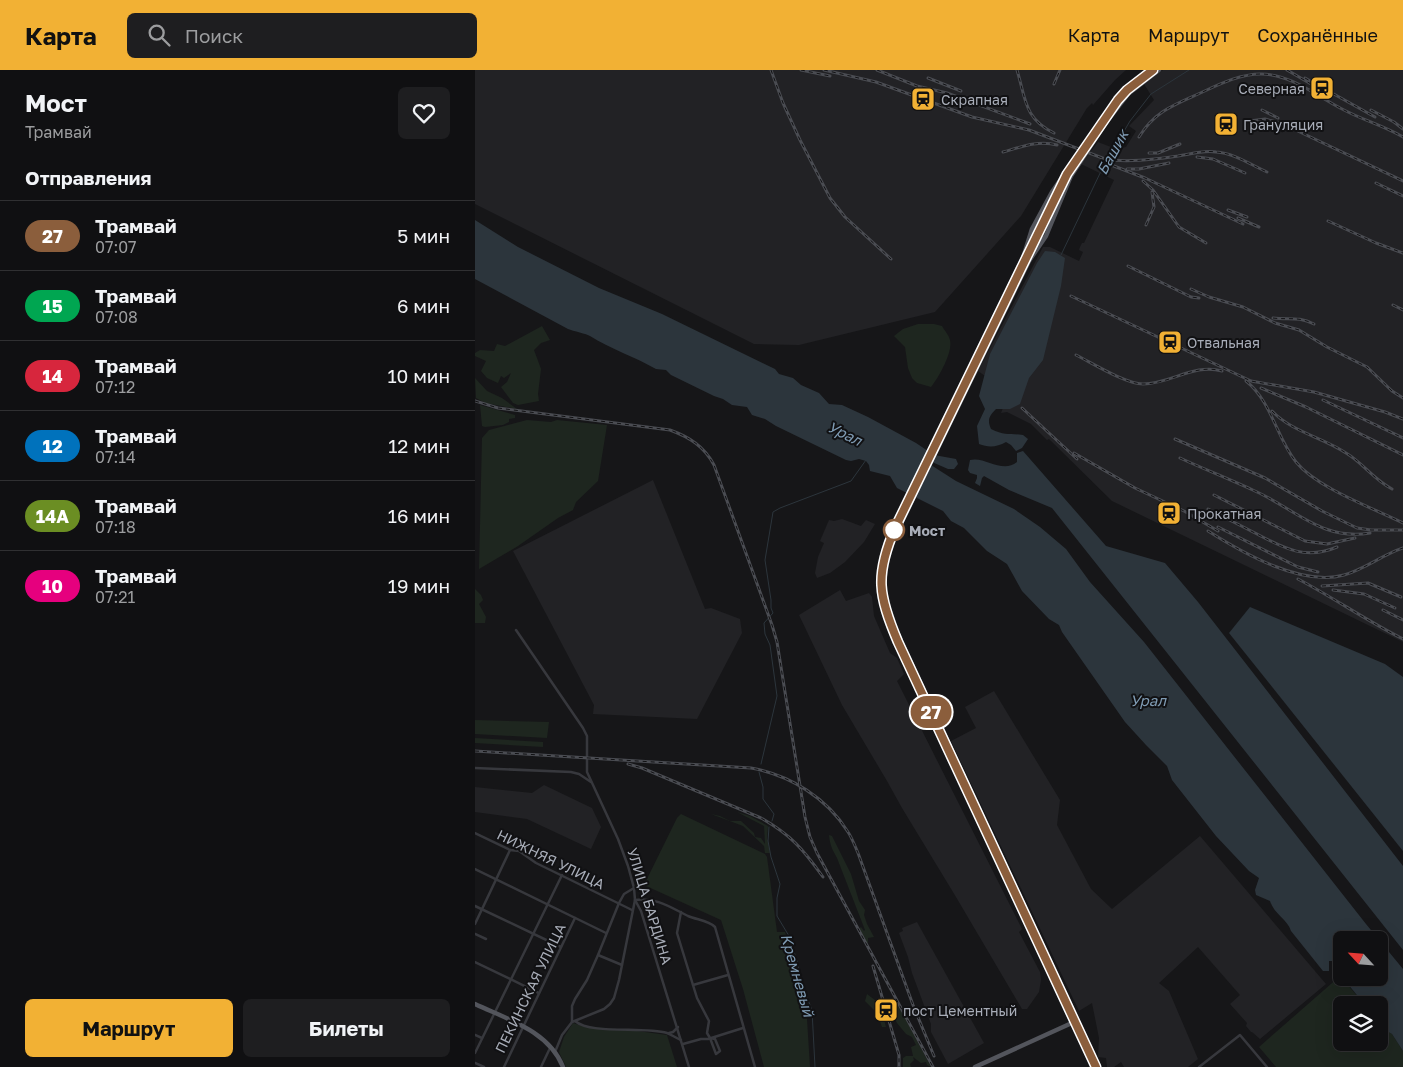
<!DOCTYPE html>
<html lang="ru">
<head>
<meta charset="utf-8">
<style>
  body { margin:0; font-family:"Golos Text",sans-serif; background:#1e1e20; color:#f1f3f6; height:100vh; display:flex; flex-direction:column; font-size:19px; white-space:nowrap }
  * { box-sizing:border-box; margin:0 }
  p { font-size:16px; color:#9c9d9f }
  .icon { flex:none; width:28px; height:28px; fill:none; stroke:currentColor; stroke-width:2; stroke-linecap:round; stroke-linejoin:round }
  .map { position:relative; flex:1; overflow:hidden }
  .sheet { display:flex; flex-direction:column; background:#101012; width:475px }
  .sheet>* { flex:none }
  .badge { padding:0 10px; border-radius:16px; font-size:18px; line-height:32px }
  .needle { width:32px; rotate:296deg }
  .controls { position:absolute; left:858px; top:861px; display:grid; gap:10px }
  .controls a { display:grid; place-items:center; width:55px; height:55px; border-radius:8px; background:#101012; box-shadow:0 5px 20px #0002,0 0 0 1px #303032; font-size:25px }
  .map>.badge { position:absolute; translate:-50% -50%; box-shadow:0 0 0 2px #fff }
  h2 { padding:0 25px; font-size:19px; line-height:45px }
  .round { display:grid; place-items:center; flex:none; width:52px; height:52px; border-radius:8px; background:#1e1e20 }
  .head { display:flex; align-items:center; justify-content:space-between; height:85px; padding:0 25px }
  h1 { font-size:24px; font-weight:700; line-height:38px }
  .primary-button { display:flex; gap:10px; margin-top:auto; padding:10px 25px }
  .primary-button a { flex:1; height:58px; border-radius:8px; background:#f2b134; color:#111; font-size:20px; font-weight:700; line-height:58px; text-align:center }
  .primary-button a+a { background:#1e1e20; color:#f1f3f6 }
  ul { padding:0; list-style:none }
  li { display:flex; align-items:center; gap:15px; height:70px; padding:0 25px; border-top:1px solid #303032 }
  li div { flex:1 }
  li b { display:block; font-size:19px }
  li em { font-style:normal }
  li .badge { min-width:55px; font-weight:700; text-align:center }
  header { display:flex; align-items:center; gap:30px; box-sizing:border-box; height:70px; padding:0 25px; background:#f2b134; color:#111 }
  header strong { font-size:24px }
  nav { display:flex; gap:28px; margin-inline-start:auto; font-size:18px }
  .search { width:350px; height:45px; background:#1e1e20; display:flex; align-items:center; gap:12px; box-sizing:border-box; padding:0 18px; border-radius:8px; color:#9c9d9f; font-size:19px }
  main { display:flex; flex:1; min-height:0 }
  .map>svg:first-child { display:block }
  .built { fill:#222225 }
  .green { fill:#1e261f }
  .water { fill:#2c353c; fill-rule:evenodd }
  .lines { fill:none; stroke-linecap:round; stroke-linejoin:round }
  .stream { stroke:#2c353c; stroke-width:1 }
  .street { stroke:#37383d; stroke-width:2.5 }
  .primary { stroke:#53555c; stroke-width:4.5 }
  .tram { stroke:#4a4c52; stroke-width:1 }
  .rail-casing { stroke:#4a4c52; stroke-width:3 }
  .rail { stroke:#111113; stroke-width:1; stroke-dasharray:4; stroke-linecap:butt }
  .line-casing { stroke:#fff; stroke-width:11 }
  .line { stroke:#8b5e3c; stroke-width:8 }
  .stop-dot { fill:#fff; stroke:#8b5e3c; stroke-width:2.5 }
  .labels { text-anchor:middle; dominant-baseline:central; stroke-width:4; stroke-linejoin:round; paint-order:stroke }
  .poi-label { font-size:14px; fill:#a8adb8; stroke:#111113; text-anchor:start }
  .stop-label { font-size:14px; font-weight:bold; fill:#a8adb8; stroke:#111113; text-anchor:start }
  .street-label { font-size:14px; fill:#a8adb8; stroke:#111113 }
  .water-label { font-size:15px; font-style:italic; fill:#7f9bb3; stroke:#111113 }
</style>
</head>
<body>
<header>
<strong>Карта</strong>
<div class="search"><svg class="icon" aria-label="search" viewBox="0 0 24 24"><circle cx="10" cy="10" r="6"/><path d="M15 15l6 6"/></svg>Поиск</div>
<nav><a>Карта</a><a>Маршрут</a><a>Сохранённые</a></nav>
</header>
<main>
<section class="sheet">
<div class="head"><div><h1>Мост</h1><p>Трамвай</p></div><a class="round"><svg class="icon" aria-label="heart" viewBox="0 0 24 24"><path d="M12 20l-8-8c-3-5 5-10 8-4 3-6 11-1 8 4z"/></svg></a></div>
<h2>Отправления</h2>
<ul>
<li><span class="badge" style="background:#8b5e3c;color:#fff">27</span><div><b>Трамвай</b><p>07:07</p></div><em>5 мин</em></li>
<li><span class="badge" style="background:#00a651;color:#fff">15</span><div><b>Трамвай</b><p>07:08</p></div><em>6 мин</em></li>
<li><span class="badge" style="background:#d7263d;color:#fff">14</span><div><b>Трамвай</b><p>07:12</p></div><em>10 мин</em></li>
<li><span class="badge" style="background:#0072bc;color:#fff">12</span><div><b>Трамвай</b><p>07:14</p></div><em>12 мин</em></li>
<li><span class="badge" style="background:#6b8e23;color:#fff">14А</span><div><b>Трамвай</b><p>07:18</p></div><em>16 мин</em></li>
<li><span class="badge" style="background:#e6007e;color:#fff">10</span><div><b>Трамвай</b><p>07:21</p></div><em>19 мин</em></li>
</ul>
<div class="primary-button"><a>Маршрут</a><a>Билеты</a></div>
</section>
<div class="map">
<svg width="928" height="997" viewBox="0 0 928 997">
  <rect width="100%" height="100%" fill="#161618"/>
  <g class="built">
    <polygon points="0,0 651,0 640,10 618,35 617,33 612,38 546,146 460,242 324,275 279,274 0,134"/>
    <polygon points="688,0 928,0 928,572 637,431 574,369 572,370 556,354 532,342 526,343 536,317 513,308 503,301 568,177 575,177 604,191 608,182 604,180 605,177 607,173 609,173 639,110 606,94 623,72 641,79 651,77 661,61 654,56 679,30 669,14"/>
    <polygon points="178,410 230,539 236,538 265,549 267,563 222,649 118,644 119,635 38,481"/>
    <polygon points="367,449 386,456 391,450 400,454 389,472 370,492 355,503 342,508 340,503 343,487 349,473 345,471 354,450 359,451"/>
    <polygon points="365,520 371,531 394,523 397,527 399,546 415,583 422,588 429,604 422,611 547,859 544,862 565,902 566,910 564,922 552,939 547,939 481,827 427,738 412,711 367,635 324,545"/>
    <polygon points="519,621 585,730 582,755 616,819 637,839 725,766 851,914 785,969 777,962 776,962 771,956 772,953 755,934 765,925 723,877 684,913 694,921 723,989 713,997 649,997 646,992 639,997 632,997 631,988 623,987 624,968 617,933 604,941 476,671 501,658 490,637"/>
    <polygon points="69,715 117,738 126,757 116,779 52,749 0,742 0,717 57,723"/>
    <polygon points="442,852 509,973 473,994 456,962 456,954 437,903 433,887 424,863 428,861 427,858"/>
  </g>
  <g class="green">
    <path d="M443,254H459L467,256C469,260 474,265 475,270C478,282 464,307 456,317L442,313L437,308L433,298L430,277L419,266L428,259Z"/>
    <polygon points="67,256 75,270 66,273 59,280 66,299 63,324 64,331 43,335 38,333 26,317 32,312 36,303 29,308 26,306 23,313 12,308 6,301 11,291 0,286 0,283 5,280 19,281 22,274 30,276"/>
    <polygon points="0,308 12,321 27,328 42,339 10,333 1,328"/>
    <polygon points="5,335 40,345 40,348 34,349 34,352 28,355 10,357 7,356"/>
    <polygon points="52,350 76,352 82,350 132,355 123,411 101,432 98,440 83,448 43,476 4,499 7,368 14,360"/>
    <polygon points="0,519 6,525 8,530 4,534 11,547 10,553 0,553"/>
    <polygon points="0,650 74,652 72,668 0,664"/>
    <polygon points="0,668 68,672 68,677 0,673"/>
    <polygon points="262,742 275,746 293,756 292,768 295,783 290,783 289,776 268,756 236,744 245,746 255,751 266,751 279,763 280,767 286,768 290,774 289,756"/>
    <polygon points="206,744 290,784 292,787 302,862 310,862 320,894 324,916 327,925 332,949 335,997 289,997 268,919 246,850 169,815 202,748"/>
    <path d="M354,765L357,766L376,804L384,831L390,840L389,845L392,854L399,867L393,868V873H391L384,859L386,857L389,861L390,860L362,788C357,779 355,775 354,765Z"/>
    <polygon points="865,906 890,935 866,935 866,972 904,972 904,950 907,952 910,960 917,964 928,981 928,997 801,997 784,977"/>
    <polygon points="392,924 405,934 411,957 407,957 402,943 390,931"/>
    <polygon points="420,933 422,933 456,997 452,995 451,992 446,993 438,987 439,990 435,994 436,997 428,997 428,988 431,986 438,986 436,977 441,975 437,967 431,964 422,953 420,949 422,942"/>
    <polygon points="98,953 107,956 155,960 192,965 202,997 91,997 84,982 89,967"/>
  </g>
  <g class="water">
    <path d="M0,150L43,177L124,218L187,244L300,299L304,304L318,308L326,315L344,323L354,334L367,335L393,347L441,373L459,385L481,389L483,394L479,399H473L457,392L456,395L481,411L539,439L565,457L591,479L615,512L669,572L891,854L928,899V981L917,964L910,960L907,952L904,950V935H890L872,913L867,909L858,891H854V901H848L816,861C813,850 799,844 795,831L781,825L780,820L784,808L774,801L741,766L697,710L692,696L671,675L650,652L587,562L584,555L574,549L547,521L532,494L512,481L489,458L476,451L468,441L422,418L415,406L395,401L394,395L391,391L384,389L376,391L371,390L301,356L290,349L277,345L272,337L257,335L248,329L239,326L196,305L191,300L181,299C160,287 136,279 115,266C112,264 98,261 93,259L0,209ZM866,870H904V908H866Z"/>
    <path d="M570,181L580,182L590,188L586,216L568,290L554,308L545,334L535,339H521C514,346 512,350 516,359C530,366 534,363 548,365L553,369L547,378L541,381L536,375L531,372C522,377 514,378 504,374L502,356L510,339L504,326L515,284L562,193Z"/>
    <path d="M548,381L631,476L690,493L723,532L928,796V880L577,438L534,420L509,406L507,408L505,416L500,413L502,408V405L495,403L493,400L495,390C510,386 527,404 542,392V383Z"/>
    <polygon points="775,537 910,594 928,607 928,781 754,563"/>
  </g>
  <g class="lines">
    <g class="stream">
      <polyline points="586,185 628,97 655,51 676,24 714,0"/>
      <polyline points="286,694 302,626 295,575 290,564 289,553 298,543 296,538 296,530 290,490 298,442 305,438 376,411 391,390"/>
      <polyline points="284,702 288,717 288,729 299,744 297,751"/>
      <polyline points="294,757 293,771 296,787 305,814 302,828 302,846 314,866 322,891 326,912 337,940 340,997"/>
    </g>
    <g class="street">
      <polyline points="41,560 108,658 112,666 112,702 143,769 153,796 159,818 160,830 144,910 139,928 135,934 129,939 97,952 87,965 80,982"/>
      <polyline points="0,698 96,702 104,704 116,712"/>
      <polyline points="0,763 35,780 44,781 61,793 157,840"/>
      <polyline points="0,799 131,863"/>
      <path d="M160,830C181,827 195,837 213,846C222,850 233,850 240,857L280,997"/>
      <polyline points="160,830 166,841 214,997"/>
      <polyline points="0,836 86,877"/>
      <polyline points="206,842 202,863 222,928 234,951 232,963 235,968 240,969 245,981 241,984 235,968"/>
      <polyline points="0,854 35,780"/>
      <polyline points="0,864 11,869"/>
      <polyline points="123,885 147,895"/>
      <polyline points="0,892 64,923"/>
      <polyline points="218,915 253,905"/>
      <path d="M100,951C116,965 169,956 192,963C197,965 201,968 206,970"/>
      <polyline points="97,952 97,936 100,929 112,910 123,885 144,833 149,824 159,818"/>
      <polyline points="194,963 198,962 203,957"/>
      <polyline points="0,965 7,968"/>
      <polyline points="208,974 226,969 233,969 268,958"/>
      <polyline points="0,983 87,805"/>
      <polyline points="0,993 9,997"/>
      <polyline points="29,997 100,848"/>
      <polyline points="66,997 75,978"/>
      <polyline points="724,997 765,965 792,997"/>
    </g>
    <g class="primary">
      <path d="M0,934C32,949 74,961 88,997"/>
      <polyline points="500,997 599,952"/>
      <path d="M619,997L420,571C405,535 398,509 412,471L548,188L557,159L577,122L638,33L654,15L675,0"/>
      <polyline points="624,997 424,567 413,541 409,523 410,496 416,474 554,191 571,166 596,106 632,51 653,24 684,0"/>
    </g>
    <path class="tram" d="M622,997L424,571C407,531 400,506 418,464L581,127C598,97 620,59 643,33C654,20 667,10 681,0"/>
    <g class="rail-casing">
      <g id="rail">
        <polyline points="296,0 308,33 325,70 355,128 370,147 416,189"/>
        <polyline points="326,0 355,6"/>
        <path d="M349,0L401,12L497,47L554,60L630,89C652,93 680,89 703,86C716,84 728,80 741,82C759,83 776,95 792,102"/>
        <polyline points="402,0 442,16 472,23 555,54"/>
        <path d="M542,0C551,30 549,48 579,63"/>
        <polyline points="812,0 836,14"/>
        <polyline points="453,8 486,21"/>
        <polyline points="830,8 900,47"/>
        <polyline points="579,14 585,0"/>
        <polyline points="787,40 803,48"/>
        <polyline points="896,40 919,52 928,59"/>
        <polyline points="775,51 790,49 808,54 928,111"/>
        <path d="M664,67C679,43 696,36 721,25C741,16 763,4 786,4C816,4 843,27 869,40C888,50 909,56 928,67"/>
        <path d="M528,82C546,77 563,70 582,75"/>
        <polyline points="674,83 683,83 705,74"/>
        <polyline points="722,87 738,89 770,103"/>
        <polyline points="631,93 670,108 768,154"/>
        <polyline points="652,99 664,99 694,93"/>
        <polyline points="668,111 678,120 704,157 731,173"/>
        <polyline points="901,113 928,126"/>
        <polyline points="753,140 772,147"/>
        <polyline points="763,148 784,157"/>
        <polyline points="853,151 901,173 928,183"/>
        <polyline points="671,155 679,137 677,122"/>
        <polyline points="653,196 716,227 724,228"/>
        <polyline points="716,219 734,227 768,237 800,253 824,260 852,277 892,297 917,321 928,328"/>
        <polyline points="596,226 776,311 839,322 910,342 928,349"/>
        <polyline points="918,235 928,240"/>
        <path d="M798,248C814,250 823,246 839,254"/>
        <path d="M601,285C617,293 651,314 668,314C696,314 719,293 747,301"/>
        <path d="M771,311C797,332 801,367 821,392C842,418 898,438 928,453"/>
        <polyline points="786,318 831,337 928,385"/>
        <polyline points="848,330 928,368"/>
        <path d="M0,331L23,338L195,360C214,367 229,376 239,395L297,555L302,572L330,747L335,767L342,783L458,997"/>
        <polyline points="547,338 602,389"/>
        <path d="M797,341C817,362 847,367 871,383C888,393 898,409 917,419"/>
        <polyline points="700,369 790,408 847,441 882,458 896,460 928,460"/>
        <polyline points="599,383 660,418 709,441 743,461"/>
        <path d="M705,388C731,400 757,410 782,422C821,440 848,471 895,463"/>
        <polyline points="739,425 830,471 852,474 880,468"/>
        <path d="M733,439C748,447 763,454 778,462C807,477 829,491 862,477"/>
        <polyline points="743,457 823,497 843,502"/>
        <path d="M733,461C768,483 827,517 869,505C890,499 907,485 928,478"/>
        <path d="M823,509C859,528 892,551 928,569"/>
        <polyline points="847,516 893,513 926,527"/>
        <polyline points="858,520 889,524 920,538"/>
        <polyline points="908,540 928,550"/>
        <path d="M0,681L276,698C315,705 352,728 373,762C377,768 380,776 383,783L438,935L459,986"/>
        <path d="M153,694L167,698L286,748C316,765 328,779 348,807"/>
        <polyline points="398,896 424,985 424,997"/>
      </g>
    </g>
    <use href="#rail" class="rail"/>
  </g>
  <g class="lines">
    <g class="line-casing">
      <path id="line" d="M621,997L423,572C403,525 400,505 420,458L592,104L643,30L652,20L678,0"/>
    </g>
    <use href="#line" class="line"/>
  </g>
  <defs>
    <g id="station-square" transform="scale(1.25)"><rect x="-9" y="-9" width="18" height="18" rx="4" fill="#f2b134" stroke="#111113"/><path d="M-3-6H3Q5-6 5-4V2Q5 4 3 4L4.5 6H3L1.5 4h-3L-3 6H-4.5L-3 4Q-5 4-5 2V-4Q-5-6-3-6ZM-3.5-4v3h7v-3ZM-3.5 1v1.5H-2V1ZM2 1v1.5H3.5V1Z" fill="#111"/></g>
  </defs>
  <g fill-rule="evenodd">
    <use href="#station-square" x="847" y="18"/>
    <use href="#station-square" x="448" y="29"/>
    <use href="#station-square" x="751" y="54"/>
    <use href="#station-square" x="695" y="272"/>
    <use href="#station-square" x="694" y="443"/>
    <use href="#station-square" x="411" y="940"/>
  </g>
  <circle class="stop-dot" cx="419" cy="460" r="10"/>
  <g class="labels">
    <g class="poi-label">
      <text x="830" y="18" text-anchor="end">Северная</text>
      <text x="466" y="29">Скрапная</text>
      <text x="768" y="54">Грануляция</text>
      <text x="712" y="272">Отвальная</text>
      <text x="712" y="443">Прокатная</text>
      <text x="428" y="940">пост Цементный</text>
    </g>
    <g class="stop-label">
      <text x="434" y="460">Мост</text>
    </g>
    <g class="street-label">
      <text transform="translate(76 789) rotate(26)">НИЖНЯЯ УЛИЦА</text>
      <text transform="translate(175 836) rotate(73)">УЛИЦА БАРДИНА</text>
      <text transform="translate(55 918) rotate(-64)">ПЕКИНСКАЯ УЛИЦА</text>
    </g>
    <g class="water-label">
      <text transform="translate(637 82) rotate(-61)">Башик</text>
      <text transform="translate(370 363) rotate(26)">Урал</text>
      <text x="673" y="630">Урал</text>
      <text transform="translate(323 905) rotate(74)">Кремневый</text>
    </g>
  </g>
</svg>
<div class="controls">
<a><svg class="needle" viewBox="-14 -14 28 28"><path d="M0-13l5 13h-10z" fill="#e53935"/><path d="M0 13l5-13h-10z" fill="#9c9d9f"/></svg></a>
<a><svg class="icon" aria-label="layers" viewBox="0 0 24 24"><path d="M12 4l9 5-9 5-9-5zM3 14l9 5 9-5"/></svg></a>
</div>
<b class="badge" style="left:456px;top:642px;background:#8b5e3c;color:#fff">27</b>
</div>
</main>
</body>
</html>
